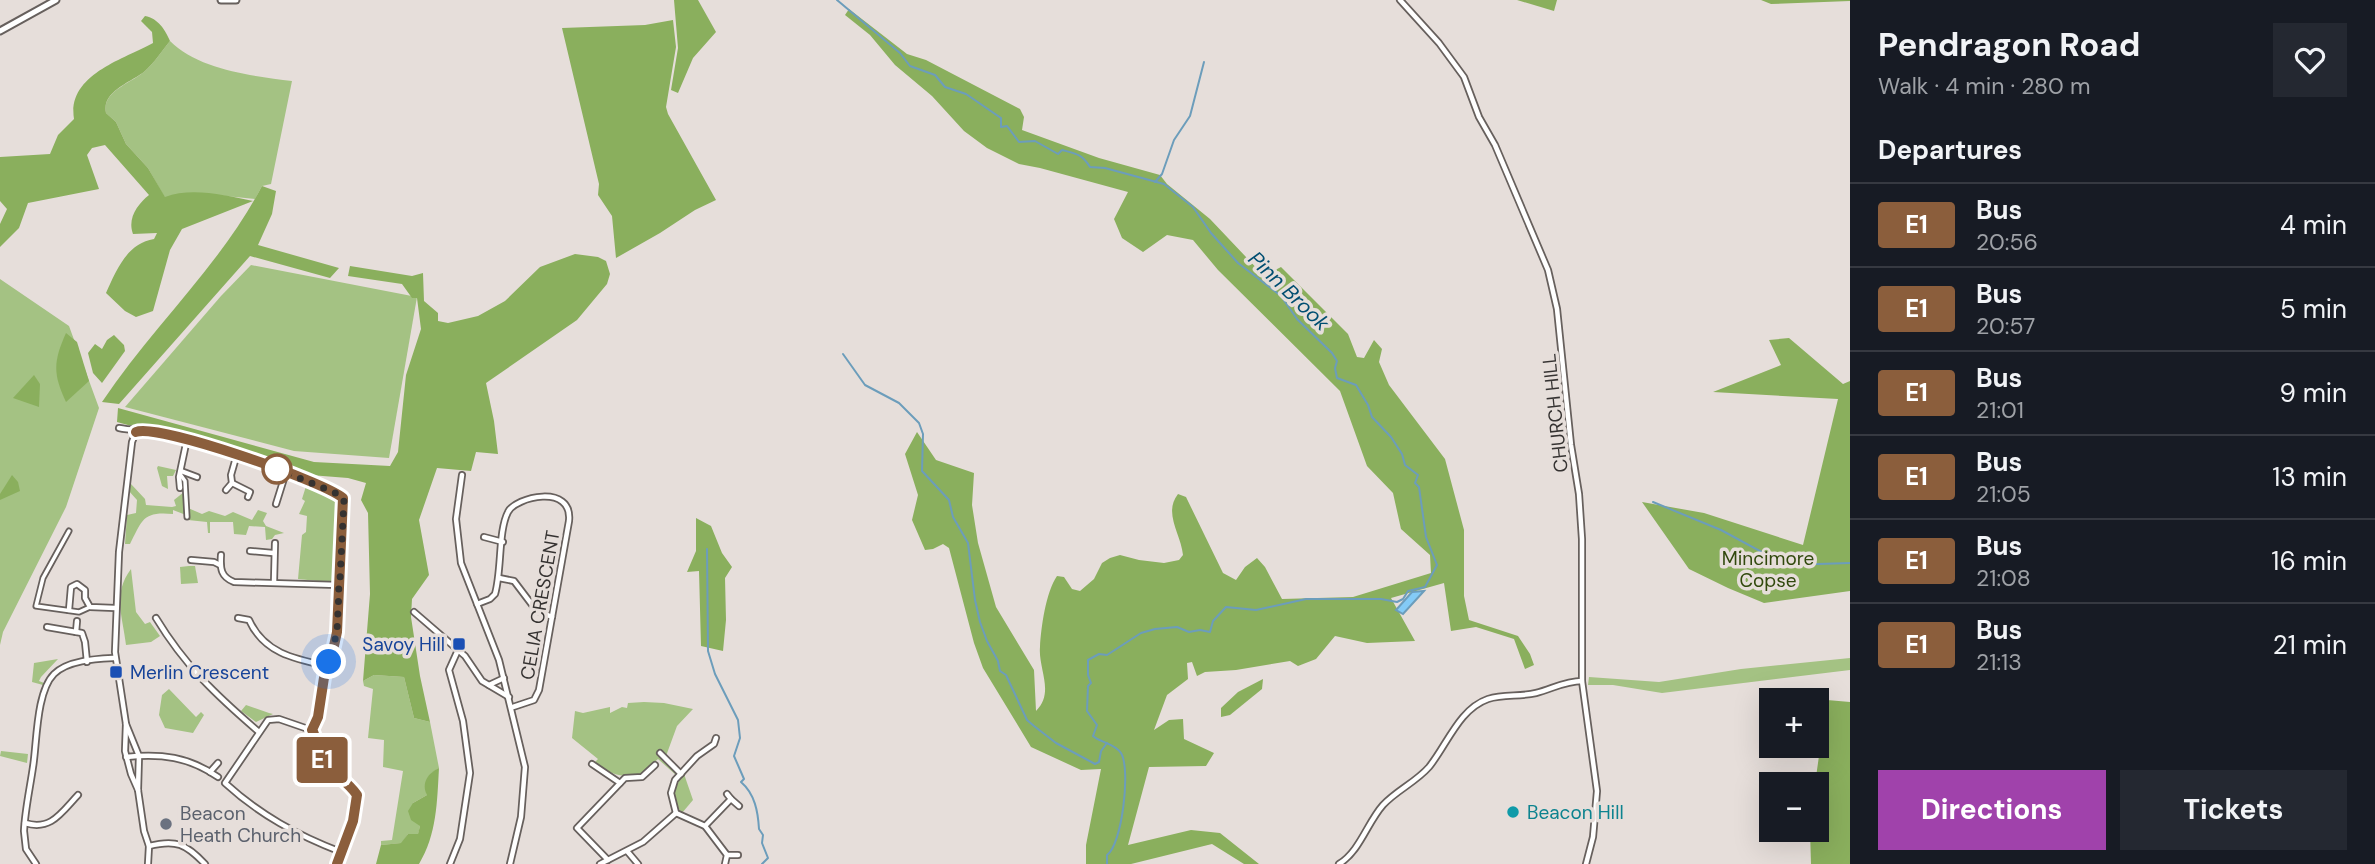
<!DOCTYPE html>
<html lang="en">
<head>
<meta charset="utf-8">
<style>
  body { margin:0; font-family:"DM Sans",sans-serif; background:#242831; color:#f1f3f6; height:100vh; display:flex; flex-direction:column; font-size:26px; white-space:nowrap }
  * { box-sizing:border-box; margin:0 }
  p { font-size:23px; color:#9ea1a6 }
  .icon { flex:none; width:38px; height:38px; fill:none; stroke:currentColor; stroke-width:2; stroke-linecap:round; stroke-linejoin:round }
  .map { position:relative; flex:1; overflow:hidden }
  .sheet { display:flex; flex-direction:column; background:#171b24; width:525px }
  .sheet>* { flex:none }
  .badge { padding:0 14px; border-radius:5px; font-size:24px; line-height:46px }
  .controls { position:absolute; left:1759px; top:688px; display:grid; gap:14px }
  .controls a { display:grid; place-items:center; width:70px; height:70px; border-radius:0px; background:#171b24; box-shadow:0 7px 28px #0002; font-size:35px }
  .you { position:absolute; width:35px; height:35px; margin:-18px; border:5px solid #fff; border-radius:50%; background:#1a73e8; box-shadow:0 0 0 10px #1a73e833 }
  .map>.badge { position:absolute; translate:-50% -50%; box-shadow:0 0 0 4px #fff }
  h2 { padding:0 28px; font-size:26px; line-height:63px }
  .round { display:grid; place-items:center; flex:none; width:74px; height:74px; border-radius:0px; background:#242831 }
  .head { display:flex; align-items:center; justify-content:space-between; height:119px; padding:0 28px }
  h1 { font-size:33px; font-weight:700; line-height:52px }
  .action { display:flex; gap:14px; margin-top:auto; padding:14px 28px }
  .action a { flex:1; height:80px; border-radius:0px; background:#a042ab; color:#fff; font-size:28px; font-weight:700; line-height:80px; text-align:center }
  .action a+a { background:#242831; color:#f1f3f6 }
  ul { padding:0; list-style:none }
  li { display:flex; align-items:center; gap:21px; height:84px; padding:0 28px; border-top:2px solid #363941 }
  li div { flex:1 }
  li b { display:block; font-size:26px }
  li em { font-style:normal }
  li .badge { min-width:77px; font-weight:700; text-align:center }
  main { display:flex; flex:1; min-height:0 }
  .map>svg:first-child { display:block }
  .green { fill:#a4c283 }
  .forest { fill:#8aaf5d }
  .water { fill:#84cbf6; stroke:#6c9dbb; stroke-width:2 }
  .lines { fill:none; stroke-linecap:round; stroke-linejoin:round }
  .stream { stroke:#6c9dbb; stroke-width:2 }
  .pedestrian-casing { stroke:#67605d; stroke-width:7 }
  .minor-casing { stroke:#67605d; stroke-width:8 }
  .tertiary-casing { stroke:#67605d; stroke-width:9 }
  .pedestrian { stroke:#fff; stroke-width:3.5 }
  .minor { stroke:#fff; stroke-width:4.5 }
  .tertiary { stroke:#fff; stroke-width:5 }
  .line-casing { stroke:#fff; stroke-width:16 }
  .line { stroke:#8b5e3c; stroke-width:10 }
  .walk { stroke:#353231; stroke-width:7; stroke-dasharray:0 12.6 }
  .stop-dot { fill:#fff; stroke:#8b5e3c; stroke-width:3.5 }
  .transit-dot { fill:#1a4fb4; stroke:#e6deda; stroke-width:2.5 }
  .culture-dot { fill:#0f9aa8; stroke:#e6deda; stroke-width:2.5 }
  .worship-dot { fill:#6b7280; stroke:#e6deda; stroke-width:2.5 }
  .labels { text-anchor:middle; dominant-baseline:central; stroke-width:7; stroke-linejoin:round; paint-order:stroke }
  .street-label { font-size:19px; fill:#353231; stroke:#e6deda }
  .park-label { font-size:19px; fill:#31490d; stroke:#e6deda }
  .transit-label { font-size:19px; fill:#164399; stroke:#e6deda; text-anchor:end }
  .culture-label { font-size:19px; fill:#0d838f; stroke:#e6deda; text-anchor:start }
  .worship-label { font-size:19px; fill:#5b616d; stroke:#e6deda; text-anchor:start }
  .water-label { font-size:21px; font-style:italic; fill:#004e71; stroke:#e6deda }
</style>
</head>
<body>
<main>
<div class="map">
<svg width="1850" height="864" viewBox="0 0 1850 864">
  <rect width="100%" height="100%" fill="#e6deda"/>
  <g class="green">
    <path d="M170,41C199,70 253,76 292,81L271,184L262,186L255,199L206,194L165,198L148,168L126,144L116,122L106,113C101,91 132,83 145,71C154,63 162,51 170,41Z"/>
    <polygon points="251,265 417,297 389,458 294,451 125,407 221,296"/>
    <polygon points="0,279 69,326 99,408 66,507 3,632 0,645"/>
    <polygon points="158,466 176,470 173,476 167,476 168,489 162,486 157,468"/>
    <polygon points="307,483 337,495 343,501 337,583 298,579 302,535 306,532 307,516 299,514 305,501 302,499"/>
    <path d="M131,484L145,499L146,505L172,507L176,506L174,500L184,492L186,515L173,510V514C142,511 142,521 130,544H125L127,515L136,513L137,500L128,490Z"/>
    <polygon points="188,508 202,514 209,511 225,516 233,512 252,520 258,510 267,513 263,521 266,526 284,533 275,535 272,539 266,540 265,527 249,526 246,535 234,534 233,522 210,522 210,533 208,533 207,522 188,520"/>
    <polygon points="189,566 195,566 198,583 181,584 180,567"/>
    <path d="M131,569L136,612L145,624L150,622L160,636L151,642L126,645C123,617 112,594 131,569Z"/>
    <polygon points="1850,658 1850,670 1662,693 1613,685 1588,685 1589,677 1659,682 1741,669"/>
    <polygon points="58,659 41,677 39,681 44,683 43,685 32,682 34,663"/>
    <path d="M374,675L404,677L414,718L430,722L439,768C426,775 425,781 427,795L413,803L420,826L418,835L408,834L402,843L381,845V841L392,840L403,771L383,767L384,740L368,738L373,689L364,686L363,681Z"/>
    <polygon points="169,689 196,717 201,712 204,715 193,733 165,728 159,715 162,695"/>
    <path d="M644,702L664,703L693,709L677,726L666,756L680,771L676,775L658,759C652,764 643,775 636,776C621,778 605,772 595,762L598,759L572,738L575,711L583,713L610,707V713L622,707L627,708L628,703Z"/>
    <polygon points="246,705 269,713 273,714 256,722 241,711"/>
    <polygon points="310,750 316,761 329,775 307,773"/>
    <polygon points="1,751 28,754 27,763 0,756"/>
    <polygon points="323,751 351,756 350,777 331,761"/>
    <path d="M684,774L693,800L682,813C670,800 674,786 684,774Z"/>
  </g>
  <g class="forest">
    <polygon points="674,0 698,0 716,32 693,58 678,93 671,90 678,48"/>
    <polygon points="1517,0 1557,0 1554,11"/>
    <polygon points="1761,0 1850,0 1850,1 1771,4"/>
    <path d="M849,9L907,54L926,60L1020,109L1024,117L1022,130L1099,158L1160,175L1167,184L1210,219L1264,276L1281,267L1348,334L1357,357L1364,358L1374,340L1382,349L1379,362L1389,385L1445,459L1464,530V596L1469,620L1518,636L1530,654L1534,665L1525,669L1514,639L1476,627L1451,631L1444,583L1391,598L1415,641L1367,643L1335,636L1316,659L1298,666L1290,661L1236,670L1205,672L1197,676L1192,662L1187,663L1188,679L1167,695L1154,730L1169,720L1183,719L1184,739L1214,753L1206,766L1149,767L1128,845L1191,830L1220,833L1259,864H1244L1212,844L1131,864H1086V845L1101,769L1081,770L1031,747L983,668L974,643L949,548L943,544L933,549L925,550L912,520L918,495L905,454L917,432L936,460L974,473L972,505L978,543L996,607L1034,670L1036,711C1055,692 1038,669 1040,647C1041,627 1046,592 1057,576L1064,577L1072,589L1080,591L1094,579L1102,563L1110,558L1120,555L1139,560L1164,563L1179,560L1183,555C1181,534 1163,513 1178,494L1186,497L1223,573L1236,580L1245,567L1257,558L1265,567L1282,599L1353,597L1431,573L1430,555L1401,529L1393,493L1367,466L1340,391L1218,270L1193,240L1167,235L1143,252L1122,238L1114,219L1128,192L1040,168L1019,164L987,148L964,131L932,96L895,65L870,35L845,15Z"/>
    <path d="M145,16C158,18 166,31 170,41C162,51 154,63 145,71C132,82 101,91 106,113L116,122L126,144L148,168L165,197C191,187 225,195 253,201L182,229L170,250L153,311L136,317L125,311L106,293C116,271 127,243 154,239L157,233L133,234C127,218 138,204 149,195L105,145L92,148L87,155L99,189L28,203L19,228L0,247V224L7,209L0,201V157L50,154L58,135L74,119C67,75 122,60 153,43L152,32L141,21Z"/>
    <polygon points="673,20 676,47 666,107 668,114 716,200 695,210 660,233 616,258 612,216 598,195 599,184 562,28 645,25"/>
    <path d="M262,186L276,191L272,214L258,245L339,268L330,278L250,256L119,404L102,402C152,327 220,266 262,186Z"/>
    <polygon points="575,254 598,257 606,261 610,274 607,284 577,320 486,383 494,421 498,454 476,452 471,471 437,468 419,520 429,575 412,599 411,617 420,676 430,722 414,718 404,677 374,675 363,681 370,594 368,513 361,500 366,483 348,478 310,475 117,422 118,408 314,462 390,466 398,452 406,375 421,329 417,298 412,298 402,284 348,276 350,266 412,276 423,273 424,301 438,313 438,321 448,323 478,316 505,301 540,267"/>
    <path d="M66,333L77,342L89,381L66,402C53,374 53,362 66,333Z"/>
    <polygon points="114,335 124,345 125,351 102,383 93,373 88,353 95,344 102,349 107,340"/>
    <polygon points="1789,338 1843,384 1850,381 1850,591 1764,603 1728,588 1689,569 1642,502 1704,513 1803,545 1838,399 1713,392 1781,365 1769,340"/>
    <polygon points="34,375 40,384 39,407 13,398"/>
    <polygon points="12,475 18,482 20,491 0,500 0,494"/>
    <polygon points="696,518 711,526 722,553 732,567 725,578 726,620 723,651 701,646 699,571 687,572 696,551"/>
    <polygon points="1263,679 1262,689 1230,715 1221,717 1221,708 1238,692"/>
    <polygon points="1827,700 1850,702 1850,864 1811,864 1810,830 1816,830 1815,784"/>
    <path d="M439,768C437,802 437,834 419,864H376L381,845L401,843L408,834H418L420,826L411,820L408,811L413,803L427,795C421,783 428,773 439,768Z"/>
  </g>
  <polygon class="water" points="1424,591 1403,614 1396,610 1412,592"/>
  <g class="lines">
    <g class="stream">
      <path d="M837,0L900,53L910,66L935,75L945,87L966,94L998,116L1001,118V127L1007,126L1019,142L1035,141L1058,154L1062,150C1077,154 1082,154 1090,167L1105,168L1164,184L1193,207L1211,233L1238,263L1281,296L1297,319L1332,353L1337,361L1335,368L1337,378L1356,385L1368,405L1372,417L1391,437L1402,454L1405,465L1418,475L1415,483L1419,487L1426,537L1437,565L1425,587L1408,591L1403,599L1397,602L1381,599H1306L1256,610L1226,607L1213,621L1210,632L1200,630L1189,632L1177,627L1155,629L1141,633L1107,655L1099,654L1088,660V675L1091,683L1088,686L1087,711L1097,725L1093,736C1101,743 1114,743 1121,753C1131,769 1122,845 1107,855V864"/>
      <polyline points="1155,182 1162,174 1174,140 1190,116 1204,62"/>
      <polyline points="843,354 865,385 899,403 919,423 923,434 922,471 949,500 953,517 968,543 975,600 980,622 987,641 998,661 1000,671 1006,675 1027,720 1034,726 1056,743 1095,764 1099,762 1101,751 1107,743"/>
      <polyline points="1653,502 1721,530 1786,565 1850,563"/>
      <path d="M707,549L708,651L715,674L738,720L740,738L734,756L744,779L741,782C755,794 758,812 759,829L763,835L762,843L768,858L762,864"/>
    </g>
    <g class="pedestrian-casing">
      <g id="pedestrian">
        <polyline points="180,474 185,481 187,517"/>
        <polyline points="69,531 43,578 36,606 79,612 90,607"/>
      </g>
    </g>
    <g class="minor-casing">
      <g id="minor">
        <polyline points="1400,0 1439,43 1464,77 1479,117 1495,145 1548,270 1557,309 1571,445 1579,494 1582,539 1582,681 1597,791 1593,837 1586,864"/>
        <path d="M119,428C133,431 146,429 161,433C207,443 250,459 294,476C310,481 331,487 343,498L337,632L332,655L325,671L318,717L311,730C318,738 313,748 319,757C330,772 347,780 357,795L353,821L337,864"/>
        <polyline points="136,432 132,442 119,552 115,652 126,724 125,751 131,774 138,790"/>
        <polyline points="181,471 197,477"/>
        <polyline points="462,475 456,519 461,563 499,660 525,767 521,817 510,864"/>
        <polyline points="232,483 250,492 248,497"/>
        <polyline points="180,488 179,477 187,439"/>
        <polyline points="226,490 232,483 231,475 237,454"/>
        <polyline points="276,504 286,472"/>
        <polyline points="484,537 503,542"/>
        <polyline points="250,551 273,553"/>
        <path d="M221,555C220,569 221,577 234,582L338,585"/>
        <polyline points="191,560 214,562 220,565"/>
        <polyline points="499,578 514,581 536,610 552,617"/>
        <polyline points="274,582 275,543"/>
        <path d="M477,604L490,599L495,594C502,570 498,531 508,512C515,497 573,483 569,521L539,690L534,700L513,707"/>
        <polyline points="69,610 71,587 77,584 85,590 85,598 90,607 115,608"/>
        <polyline points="414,612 465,656 482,681 509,697"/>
        <path d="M156,618C185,666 217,696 259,732"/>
        <path d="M238,618L249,620C264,653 294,659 327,666"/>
        <polyline points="47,627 82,633 85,642 87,662"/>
        <polyline points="76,632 77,621"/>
        <polyline points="489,685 504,678"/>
        <polyline points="126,724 139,756 138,790 144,831 149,846 148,864"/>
        <path d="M311,730L279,719L268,720L225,783C260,815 297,835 341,852"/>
        <polyline points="660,753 681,774"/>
        <path d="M126,757C161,753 189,757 218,777"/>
        <polyline points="592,764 620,783"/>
        <polyline points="210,772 218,763"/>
        <polyline points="731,799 739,806"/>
        <polyline points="676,813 671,793 675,780 697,756 714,744 716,738"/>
        <polyline points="676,813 705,826 727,855 725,864"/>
        <path d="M25,823C51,831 61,813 78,795"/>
        <polyline points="705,826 731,799 727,794"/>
        <path d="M149,846C176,839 186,844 205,864"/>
        <polyline points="627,851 638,864"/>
        <polyline points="727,855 738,855"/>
        <polyline points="608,860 577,828 625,778 642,777 655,765"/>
        <path d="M36,864L26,849L24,831C25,810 30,788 33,767C37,743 36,692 54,674C68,660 96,659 115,658"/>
        <polyline points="450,864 460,839 470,773 463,721 449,670 458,650"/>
        <polyline points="600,864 643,842 676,813"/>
        <path d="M1339,864C1360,851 1367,823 1383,805C1397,790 1416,782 1429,767C1447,745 1459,709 1488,699C1504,694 1520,697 1536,693C1552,689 1565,681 1582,681"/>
      </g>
    </g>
    <g class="tertiary-casing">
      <g id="tertiary">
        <polyline points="221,0 236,0"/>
        <polyline points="0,31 56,0"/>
      </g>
    </g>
    <use href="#pedestrian" class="pedestrian"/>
    <use href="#minor" class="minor"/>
    <use href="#tertiary" class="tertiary"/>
  </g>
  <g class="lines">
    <g class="line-casing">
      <path id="line" d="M136,432C157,423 323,481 343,498L337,632L332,655L325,671L318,717L312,730C318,738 313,748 320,757C330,772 347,780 357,795L353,821L337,864"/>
    </g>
    <use href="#line" class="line"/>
    <polyline class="walk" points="277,469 338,494 344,500 340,579 338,585 339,590 337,632 329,662"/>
  </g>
  <circle class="stop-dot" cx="277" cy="469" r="14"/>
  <g class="transit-dot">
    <rect x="452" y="637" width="14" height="14" rx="3.5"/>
    <rect x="109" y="665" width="14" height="14" rx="3.5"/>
  </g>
  <circle class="culture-dot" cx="1513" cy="812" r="7"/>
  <circle class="worship-dot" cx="166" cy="824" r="7"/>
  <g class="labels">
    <g class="street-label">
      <text transform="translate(1555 413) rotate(-96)">CHURCH HILL</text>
      <text transform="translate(540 605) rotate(-80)">CELIA CRESCENT</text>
    </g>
    <g class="park-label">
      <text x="1768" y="558">Mincimore<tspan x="1768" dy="22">Copse</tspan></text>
    </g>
    <g class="transit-label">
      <text x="445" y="644">Savoy Hill</text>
      <text x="130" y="672" text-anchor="start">Merlin Crescent</text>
    </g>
    <g class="culture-label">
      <text x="1527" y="812">Beacon Hill</text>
    </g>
    <g class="worship-label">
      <text x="180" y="813">Beacon<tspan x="180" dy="22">Heath Church</tspan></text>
    </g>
    <g class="water-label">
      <text transform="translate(1289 291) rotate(44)">Pinn Brook</text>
    </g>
  </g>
</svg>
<div class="controls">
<a>+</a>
<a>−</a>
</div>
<div class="you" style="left:329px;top:662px"></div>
<b class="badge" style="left:322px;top:760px;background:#8b5e3c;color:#fff">E1</b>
</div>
<section class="sheet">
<div class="head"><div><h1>Pendragon Road</h1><p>Walk · 4 min · 280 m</p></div><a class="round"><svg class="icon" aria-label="heart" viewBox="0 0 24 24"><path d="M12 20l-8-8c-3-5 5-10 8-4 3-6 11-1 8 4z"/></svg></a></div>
<h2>Departures</h2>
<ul>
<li><span class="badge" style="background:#8b5e3c;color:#fff">E1</span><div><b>Bus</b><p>20:56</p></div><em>4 min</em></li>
<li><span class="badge" style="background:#8b5e3c;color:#fff">E1</span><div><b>Bus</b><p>20:57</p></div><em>5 min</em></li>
<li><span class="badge" style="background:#8b5e3c;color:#fff">E1</span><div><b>Bus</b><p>21:01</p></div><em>9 min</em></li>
<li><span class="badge" style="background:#8b5e3c;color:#fff">E1</span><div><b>Bus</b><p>21:05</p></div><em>13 min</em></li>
<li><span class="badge" style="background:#8b5e3c;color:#fff">E1</span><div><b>Bus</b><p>21:08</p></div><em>16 min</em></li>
<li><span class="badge" style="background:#8b5e3c;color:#fff">E1</span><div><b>Bus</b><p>21:13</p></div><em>21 min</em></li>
</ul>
<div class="action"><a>Directions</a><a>Tickets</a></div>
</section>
</main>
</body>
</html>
